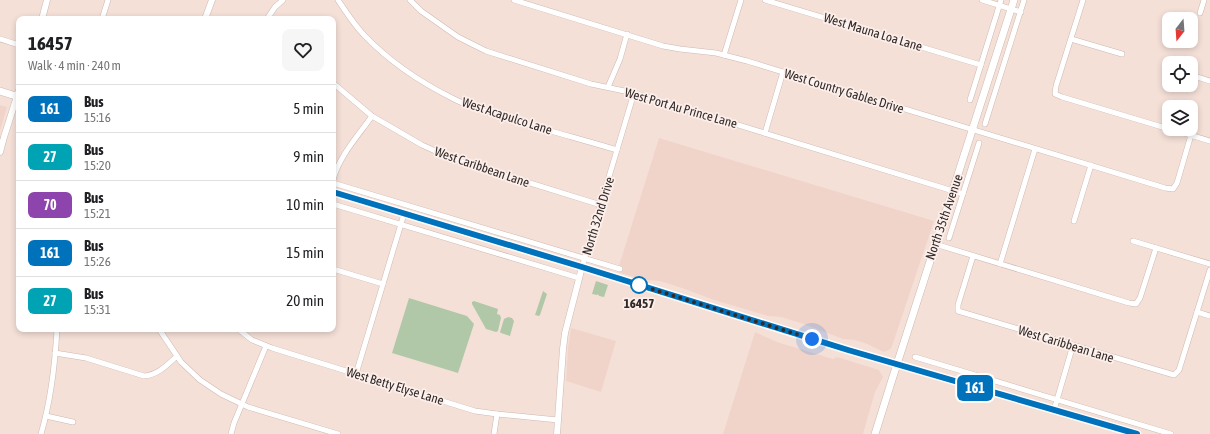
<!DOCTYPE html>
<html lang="en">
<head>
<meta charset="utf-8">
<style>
  body { margin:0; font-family:"Asap Condensed",sans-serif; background:#f6f6f6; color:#202124; height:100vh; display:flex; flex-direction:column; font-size:15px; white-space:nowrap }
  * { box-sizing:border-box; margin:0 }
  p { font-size:13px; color:#757577 }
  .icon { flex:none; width:22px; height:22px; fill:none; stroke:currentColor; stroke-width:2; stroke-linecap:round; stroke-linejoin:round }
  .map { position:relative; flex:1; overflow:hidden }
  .drawer { position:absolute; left:16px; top:16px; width:320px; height:316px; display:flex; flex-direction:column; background:#fff; border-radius:8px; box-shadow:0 2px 6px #0003 }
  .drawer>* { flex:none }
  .badge { padding:0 8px; border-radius:6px; font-size:14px; line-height:26px }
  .needle { width:26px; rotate:197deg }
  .fabs { position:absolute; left:1162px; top:12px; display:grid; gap:8px }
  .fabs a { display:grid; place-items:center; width:36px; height:36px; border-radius:8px; background:#fff; box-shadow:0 2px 6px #0003; font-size:20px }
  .you { position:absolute; width:20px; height:20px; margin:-10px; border:3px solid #fff; border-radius:50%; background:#1a73e8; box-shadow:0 0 0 6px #1a73e833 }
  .map>.badge { position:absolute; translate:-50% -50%; box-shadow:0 0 0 2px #fff }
  .round { display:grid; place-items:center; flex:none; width:42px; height:42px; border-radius:8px; background:#f6f6f6 }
  .head { display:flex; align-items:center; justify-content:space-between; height:68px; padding:0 12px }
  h1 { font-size:19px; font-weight:700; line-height:30px }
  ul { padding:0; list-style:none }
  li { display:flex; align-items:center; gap:12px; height:48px; padding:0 12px; border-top:1px solid #e0e0e0 }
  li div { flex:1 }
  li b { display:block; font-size:15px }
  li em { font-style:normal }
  li .badge { min-width:44px; font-weight:700; text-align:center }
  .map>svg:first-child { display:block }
  .built { fill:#f1d4c9 }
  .grass { fill:#b1c8a8 }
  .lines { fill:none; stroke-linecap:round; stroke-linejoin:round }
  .minor-casing { stroke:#cdb9b1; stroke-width:6 }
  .tertiary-casing { stroke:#cdb9b1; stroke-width:7 }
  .secondary-casing { stroke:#cdb9b1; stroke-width:8 }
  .minor { stroke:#fff; stroke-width:5 }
  .tertiary { stroke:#fff; stroke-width:6 }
  .secondary { stroke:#fff; stroke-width:7 }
  .line-casing { stroke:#fff; stroke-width:9 }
  .line { stroke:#0072bc; stroke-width:6 }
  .walk { stroke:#322a27; stroke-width:4; stroke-dasharray:0 7.2 }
  .stop-dot { fill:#fff; stroke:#0072bc; stroke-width:2 }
  .labels { text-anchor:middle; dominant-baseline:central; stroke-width:3.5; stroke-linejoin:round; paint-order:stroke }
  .street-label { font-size:13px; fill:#322a27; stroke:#fcefeb }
  .stop-label { font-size:13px; font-weight:bold; fill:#322a27; stroke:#fcefeb }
</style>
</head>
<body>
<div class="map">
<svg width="1210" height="434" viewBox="0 0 1210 434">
  <rect width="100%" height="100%" fill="#f5e0d8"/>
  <g class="built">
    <polygon points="0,105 7,107 0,131"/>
    <polygon points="659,138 934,221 891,349 884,352 867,344 855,340 843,339 804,324 781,317 768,316 714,300 682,288 660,281 645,280 617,272"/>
    <polygon points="571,328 616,341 601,392 566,381 568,348"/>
    <polygon points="755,332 777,342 833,359 837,357 879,370 883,377 875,392 863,434 723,434"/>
  </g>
  <g class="grass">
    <polygon points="596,281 608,285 604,297 599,296 598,294 597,295 592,294"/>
    <polygon points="543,291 547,294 540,315 539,316 535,315"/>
    <polygon points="409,298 467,316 474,324 458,373 392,353"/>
    <polygon points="474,301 498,309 497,314 500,315 501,318 498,331 496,332 486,329 472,304 472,302"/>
    <polygon points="508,317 512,318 514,321 510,336 501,333 500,332 504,319"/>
  </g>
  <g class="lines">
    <g class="minor-casing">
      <g id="minor">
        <path d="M338,0C346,12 355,26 365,36C390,62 420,82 452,98C475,110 501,116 527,124C557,133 587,141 617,150"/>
        <polyline points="410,0 421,11 458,37 486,51 591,84 634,93 963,194"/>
        <polyline points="514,0 663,46 680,49 716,53 747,61 1165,188 1173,189 1177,183 1191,135"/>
        <polyline points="765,0 981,65"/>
        <polyline points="982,0 1021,12"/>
        <polyline points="1083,0 1056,86 1055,94 1062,97 1169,129"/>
        <polyline points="1200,13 1204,0"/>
        <polyline points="102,19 108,0"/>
        <polyline points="267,19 275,7 283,0"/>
        <polyline points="0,39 19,45"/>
        <polyline points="1071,39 1122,54"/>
        <polyline points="724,55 741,0"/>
        <polyline points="1191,75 1210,81"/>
        <polyline points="333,83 372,116 422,145 453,159 601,205"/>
        <polyline points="608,87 620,59 627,34"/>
        <polyline points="970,100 1001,0"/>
        <polyline points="985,124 1024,0"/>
        <polyline points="1171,129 1210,141"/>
        <polyline points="765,133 783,72"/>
        <path d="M333,180C339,156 358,136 372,116"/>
        <polyline points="333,183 620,269"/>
        <polyline points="333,204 579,278"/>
        <polyline points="1074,221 1091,165"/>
        <polyline points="949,238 979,143"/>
        <polyline points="1133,241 1210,264"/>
        <polyline points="935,244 1129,303 1136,304 1140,298 1156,248"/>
        <polyline points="973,256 958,305 958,311 1174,375 1179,370 1210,270"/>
        <polyline points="1000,264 1035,149"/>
        <polyline points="582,267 634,93"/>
        <polyline points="333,269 383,284"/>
        <polyline points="1197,312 1210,316"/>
        <polyline points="159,329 181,362 200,380 221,394 248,407 338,434"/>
        <polyline points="238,329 252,340 272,348 475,411 497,414 558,420"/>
        <path d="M55,353L86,358L144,376C158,375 167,365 177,356"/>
        <polyline points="915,357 1171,434"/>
        <polyline points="356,374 404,214"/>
        <polyline points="1054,410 1073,345"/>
        <polyline points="46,416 73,422"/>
        <path d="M41,434C51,400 55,365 57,329"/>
        <polyline points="231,434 234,423 266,346"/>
        <polyline points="494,434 497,414"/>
      </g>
    </g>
    <g class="tertiary-casing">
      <g id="tertiary">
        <polyline points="42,19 47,0"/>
        <polyline points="205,19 212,0"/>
        <polyline points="0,152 4,137 19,90"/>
        <polyline points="557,434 563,349 565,333 582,267"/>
      </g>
    </g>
    <g class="secondary-casing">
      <g id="secondary">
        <polyline points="0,91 19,97"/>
        <polyline points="333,192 582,267 854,352 1137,434"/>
        <path d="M875,434C920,289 968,145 1014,0"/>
      </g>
    </g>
    <use href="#minor" class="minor"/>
    <use href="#tertiary" class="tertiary"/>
    <use href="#secondary" class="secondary"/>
  </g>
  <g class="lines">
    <g class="line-casing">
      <polyline id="line" points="333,192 582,267 848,350 1137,434"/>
    </g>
    <use href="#line" class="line"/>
    <polyline class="walk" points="639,285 812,339"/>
  </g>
  <circle class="stop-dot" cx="639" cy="285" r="8"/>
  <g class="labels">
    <g class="street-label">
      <text transform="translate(873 32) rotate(17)">West Mauna Loa Lane</text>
      <text transform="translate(844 91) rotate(17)">West Country Gables Drive</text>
      <text transform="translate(681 108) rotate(16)">West Port Au Prince Lane</text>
      <text transform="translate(507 116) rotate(18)">West Acapulco Lane</text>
      <text transform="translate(482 167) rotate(19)">West Caribbean Lane</text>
      <text transform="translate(598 216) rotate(-73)">North 32nd Drive</text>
      <text transform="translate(944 217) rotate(-71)">North 35th Avenue</text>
      <text transform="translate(1066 344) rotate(17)">West Caribbean Lane</text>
      <text transform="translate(395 386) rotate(17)">West Betty Elyse Lane</text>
    </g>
    <g class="stop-label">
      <text x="639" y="303">16457</text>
    </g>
  </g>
</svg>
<div class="fabs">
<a><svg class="needle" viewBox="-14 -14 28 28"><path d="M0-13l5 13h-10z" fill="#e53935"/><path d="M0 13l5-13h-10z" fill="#757577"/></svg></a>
<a><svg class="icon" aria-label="locate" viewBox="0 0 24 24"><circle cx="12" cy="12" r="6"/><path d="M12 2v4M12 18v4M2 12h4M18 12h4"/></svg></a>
<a><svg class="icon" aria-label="layers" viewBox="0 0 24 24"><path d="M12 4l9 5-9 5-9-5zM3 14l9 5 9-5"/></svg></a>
</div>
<div class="you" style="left:812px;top:339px"></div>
<b class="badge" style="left:975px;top:388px;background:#0072bc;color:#fff">161</b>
<section class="drawer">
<div class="head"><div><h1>16457</h1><p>Walk · 4 min · 240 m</p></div><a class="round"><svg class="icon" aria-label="heart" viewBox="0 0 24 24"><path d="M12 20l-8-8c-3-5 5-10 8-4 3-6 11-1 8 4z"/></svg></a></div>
<ul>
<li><span class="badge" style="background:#0072bc;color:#fff">161</span><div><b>Bus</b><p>15:16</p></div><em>5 min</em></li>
<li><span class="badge" style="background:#00a3b4;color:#fff">27</span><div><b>Bus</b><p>15:20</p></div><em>9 min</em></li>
<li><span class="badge" style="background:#8e44ad;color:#fff">70</span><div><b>Bus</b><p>15:21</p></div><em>10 min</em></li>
<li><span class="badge" style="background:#0072bc;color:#fff">161</span><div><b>Bus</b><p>15:26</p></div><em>15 min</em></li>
<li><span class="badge" style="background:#00a3b4;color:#fff">27</span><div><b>Bus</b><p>15:31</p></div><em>20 min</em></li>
</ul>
</section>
</div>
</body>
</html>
